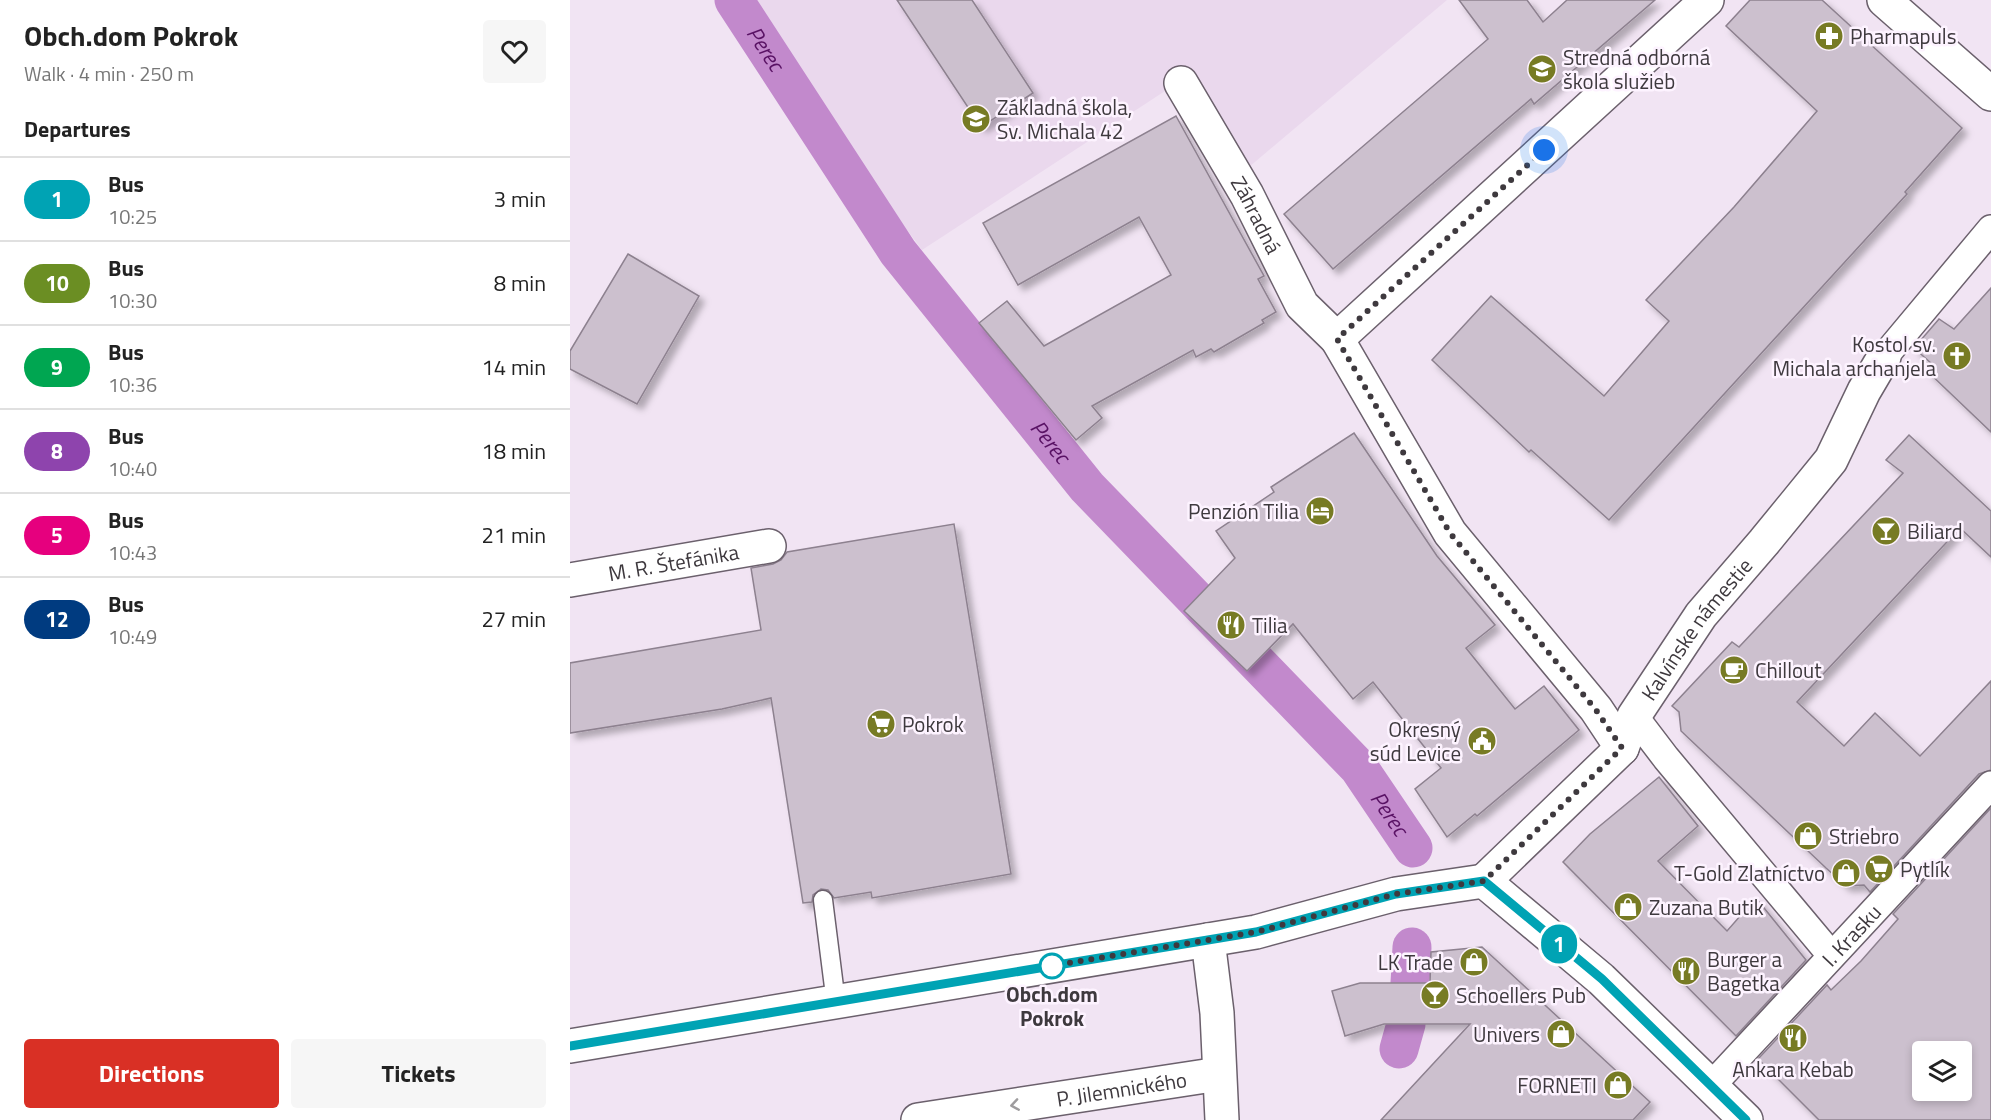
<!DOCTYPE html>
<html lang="en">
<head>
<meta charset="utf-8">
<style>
  body { margin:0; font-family:"Titillium Web",sans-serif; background:#f6f6f6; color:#222; height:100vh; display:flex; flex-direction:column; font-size:22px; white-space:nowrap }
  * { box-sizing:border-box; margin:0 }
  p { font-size:20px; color:#767676 }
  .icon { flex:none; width:33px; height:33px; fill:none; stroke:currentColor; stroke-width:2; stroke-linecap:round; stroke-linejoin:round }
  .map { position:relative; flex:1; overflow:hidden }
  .side { display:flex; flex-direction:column; background:#fff; width:570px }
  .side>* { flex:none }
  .badge { padding:0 12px; border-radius:20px; font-size:21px; line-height:39px }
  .buttons { position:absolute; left:1342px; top:1041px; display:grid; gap:12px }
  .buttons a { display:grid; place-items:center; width:60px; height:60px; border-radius:6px; background:#fff; box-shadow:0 3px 9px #0003; font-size:30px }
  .you { position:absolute; width:30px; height:30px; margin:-15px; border:4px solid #fff; border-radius:50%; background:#1a73e8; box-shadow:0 0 0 9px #1a73e833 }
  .map>.badge { position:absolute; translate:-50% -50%; box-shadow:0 0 0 3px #fff }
  h2 { padding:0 24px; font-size:22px; line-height:54px }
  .round { display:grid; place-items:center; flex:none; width:63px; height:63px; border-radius:6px; background:#f6f6f6 }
  .summary { display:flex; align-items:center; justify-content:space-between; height:102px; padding:0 24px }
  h1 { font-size:28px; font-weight:700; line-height:45px }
  .action { display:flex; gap:12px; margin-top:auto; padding:12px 24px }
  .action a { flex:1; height:69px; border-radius:6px; background:#d93025; color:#fff; font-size:24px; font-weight:700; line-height:69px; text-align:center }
  .action a+a { background:#f6f6f6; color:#222 }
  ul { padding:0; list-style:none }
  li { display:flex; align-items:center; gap:18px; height:84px; padding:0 24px; border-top:2px solid #e0e0e0 }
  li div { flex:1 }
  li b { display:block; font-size:22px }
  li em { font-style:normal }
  li .badge { min-width:66px; font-weight:700; text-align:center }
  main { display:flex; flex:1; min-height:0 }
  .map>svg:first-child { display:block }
  .built { fill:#ead8ed }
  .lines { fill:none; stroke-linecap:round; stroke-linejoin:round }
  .canal { stroke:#c289cc; stroke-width:39 }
  .building { fill:#ccc0ce; stroke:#8d818f; stroke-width:1.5; fill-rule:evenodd; filter:url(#shadow) }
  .service-casing { stroke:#6b606c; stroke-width:21 }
  .pedestrian-casing { stroke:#6b606c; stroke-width:30 }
  .minor-casing { stroke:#6b606c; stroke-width:36 }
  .service { stroke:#fff; stroke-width:18 }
  .pedestrian { stroke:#fff; stroke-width:27 }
  .minor { stroke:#fff; stroke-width:33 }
  .oneway { stroke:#9e9c9e }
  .line-casing { stroke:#fff; stroke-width:14 }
  .line { stroke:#00a3b4; stroke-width:9 }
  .walk { stroke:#3e393e; stroke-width:6; stroke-dasharray:0 10.8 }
  .stop-dot { fill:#fff; stroke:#00a3b4; stroke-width:3 }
  .labels { text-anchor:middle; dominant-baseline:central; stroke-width:5; stroke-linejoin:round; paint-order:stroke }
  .poi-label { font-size:21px; fill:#3e393e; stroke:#fdf3ff; text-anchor:start }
  .street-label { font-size:21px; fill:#3e393e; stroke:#fdf3ff }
  .stop-label { font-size:21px; font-weight:bold; fill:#3e393e; stroke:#fdf3ff }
  .water-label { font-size:22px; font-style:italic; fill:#591264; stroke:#fdf3ff }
</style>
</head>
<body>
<main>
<section class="side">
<div class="summary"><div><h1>Obch.dom Pokrok</h1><p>Walk · 4 min · 250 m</p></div><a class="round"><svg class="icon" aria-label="heart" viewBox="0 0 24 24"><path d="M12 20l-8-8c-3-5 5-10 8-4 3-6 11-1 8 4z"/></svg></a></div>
<h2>Departures</h2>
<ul>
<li><span class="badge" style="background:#00a3b4;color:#fff">1</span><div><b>Bus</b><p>10:25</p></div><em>3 min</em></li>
<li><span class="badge" style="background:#6b8e23;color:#fff">10</span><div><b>Bus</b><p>10:30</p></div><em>8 min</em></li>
<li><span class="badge" style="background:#00a651;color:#fff">9</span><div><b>Bus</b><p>10:36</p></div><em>14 min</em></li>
<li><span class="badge" style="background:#8e44ad;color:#fff">8</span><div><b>Bus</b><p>10:40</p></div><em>18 min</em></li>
<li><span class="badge" style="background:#e6007e;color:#fff">5</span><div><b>Bus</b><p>10:43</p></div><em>21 min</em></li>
<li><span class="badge" style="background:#003b80;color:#fff">12</span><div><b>Bus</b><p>10:49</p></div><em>27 min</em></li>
</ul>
<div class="action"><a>Directions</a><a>Tickets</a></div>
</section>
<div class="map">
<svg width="1421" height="1120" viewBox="0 0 1421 1120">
  <defs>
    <filter id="shadow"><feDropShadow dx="5.5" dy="5.5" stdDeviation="3" flood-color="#0004"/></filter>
  </defs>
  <rect width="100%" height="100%" fill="#f1e4f3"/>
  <polygon class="built" points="181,0 877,0 679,167 621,74 352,250 289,165"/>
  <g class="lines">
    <g class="canal">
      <path id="s1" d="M164,0L328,252L517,487L789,768L843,848"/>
      <polyline points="840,983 842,947"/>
      <polyline points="829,1049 836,1024"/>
    </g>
  </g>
  <g class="building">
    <polygon points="327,0 402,0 463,93 411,127"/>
    <polygon points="889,0 957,0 973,22 997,0 1085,0 964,104 961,99 763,269 714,214 918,39"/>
    <polygon points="1180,0 1252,0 1392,128 1335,192 1337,194 1039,520 961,450 959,452 862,360 921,296 1034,396 1099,321 1076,300 1164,207 1247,111 1156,26"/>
    <polygon points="606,116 694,276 688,279 706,312 692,320 694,323 644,352 641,349 626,357 623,350 522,406 532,418 506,440 409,323 437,301 474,346 601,275 569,217 448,285 413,223"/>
    <polygon points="58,254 129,296 67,404 0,369 0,351"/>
    <polygon points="1421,288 1421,432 1356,370 1362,364 1344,348 1369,319 1384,329"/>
    <polygon points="784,433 867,556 925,625 896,648 945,709 974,686 1009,730 907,816 905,814 877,837 845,789 871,768 803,682 783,699 723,624 677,671 614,611 665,558 646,531 704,492 701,487"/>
    <polygon points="1339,435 1421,511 1421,557 1390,528 1227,702 1274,746 1305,713 1350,756 1421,681 1421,770 1409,774 1300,892 1294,885 1276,886 1256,868 1111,731 1109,712 1102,706 1162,642 1169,647 1333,473 1316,460"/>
    <polygon points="384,524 441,874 302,898 301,892 264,898 258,890 251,889 243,895 242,902 233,903 201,698 152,709 0,733 0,663 191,630 181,568 203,564 211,560 217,552"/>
    <polygon points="1089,777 1128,826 1088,861 1157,931 1186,898 1236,960 1166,1036 993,862 1020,834"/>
    <path d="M1421,808V1120H1249L1188,1059L1257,985L1261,990L1291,961L1328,919L1323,914ZM1353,1052H1392V1090H1353Z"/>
    <polygon points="912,947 1080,1102 1063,1120 811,1120 900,1024 814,1024 775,1036 762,991 790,983 860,983 861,952"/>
  </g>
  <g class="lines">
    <g class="service-casing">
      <polyline id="service" points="253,900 266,1003"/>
    </g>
    <g class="pedestrian-casing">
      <g id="pedestrian">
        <polyline points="1314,357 1421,229"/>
        <polyline points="1064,716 1096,758 1261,955"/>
        <path id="s2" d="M1141,1086L1421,785"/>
      </g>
    </g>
    <g class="minor-casing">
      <g id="minor">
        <polyline points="1314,0 1421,94"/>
        <path id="s3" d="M611,83L677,195L732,305L767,339"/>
        <path id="s4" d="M0,580L199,546"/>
        <polyline points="1052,748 1026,709 880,533 767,339 1137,0"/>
        <path id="s5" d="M914,881L1052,748L1064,716L1131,615L1194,542L1261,460L1294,391L1314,357"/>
        <polyline points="914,881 1031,979 1176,1120"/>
        <polyline points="638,940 647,1013 652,1120"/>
        <polyline points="0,1046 686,932 826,894 914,881"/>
        <path id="s6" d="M348,1120L649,1074"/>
      </g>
    </g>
    <use href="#service" class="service"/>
    <use href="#pedestrian" class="pedestrian"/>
    <use href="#minor" class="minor"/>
  </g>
  <defs><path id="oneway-chevron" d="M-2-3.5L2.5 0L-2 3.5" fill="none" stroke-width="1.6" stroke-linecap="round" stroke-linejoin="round" transform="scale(1.5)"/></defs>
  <use class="oneway" href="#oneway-chevron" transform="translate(445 1105) rotate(171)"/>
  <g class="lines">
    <g class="line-casing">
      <polyline id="line" points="0,1046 686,932 826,894 914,881 1032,979 1176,1120"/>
    </g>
    <use href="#line" class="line"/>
    <polyline class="walk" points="482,966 475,967 686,932 826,894 914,881 1052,748 1026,710 880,533 767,339 974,150"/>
  </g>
  <defs>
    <g id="pharmacy-disc" transform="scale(1.5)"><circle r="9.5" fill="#777b24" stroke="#fdf3ff"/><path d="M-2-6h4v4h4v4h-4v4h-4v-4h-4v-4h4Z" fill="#fff"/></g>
    <g id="school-disc" transform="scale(1.5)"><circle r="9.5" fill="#777b24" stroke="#fdf3ff"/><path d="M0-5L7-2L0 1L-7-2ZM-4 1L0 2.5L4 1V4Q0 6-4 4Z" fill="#fff"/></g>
    <g id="church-disc" transform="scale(1.5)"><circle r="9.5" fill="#777b24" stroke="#fdf3ff"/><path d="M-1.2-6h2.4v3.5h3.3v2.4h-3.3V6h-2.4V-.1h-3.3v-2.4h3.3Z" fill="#fff"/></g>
    <g id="hotel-disc" transform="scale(1.5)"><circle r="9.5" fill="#777b24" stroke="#fdf3ff"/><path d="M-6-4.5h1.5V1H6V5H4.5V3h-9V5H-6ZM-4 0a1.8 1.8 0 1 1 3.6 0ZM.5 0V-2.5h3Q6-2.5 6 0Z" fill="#fff"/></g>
    <g id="bar-disc" transform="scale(1.5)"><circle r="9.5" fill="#777b24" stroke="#fdf3ff"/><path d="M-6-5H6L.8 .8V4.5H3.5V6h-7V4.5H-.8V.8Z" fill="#fff"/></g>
    <g id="restaurant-disc" transform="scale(1.5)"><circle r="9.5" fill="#777b24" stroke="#fdf3ff"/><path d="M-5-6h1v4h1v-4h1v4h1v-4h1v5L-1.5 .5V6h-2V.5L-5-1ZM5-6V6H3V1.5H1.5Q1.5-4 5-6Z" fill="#fff"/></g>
    <g id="cafe-disc" transform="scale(1.5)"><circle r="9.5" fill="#777b24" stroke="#fdf3ff"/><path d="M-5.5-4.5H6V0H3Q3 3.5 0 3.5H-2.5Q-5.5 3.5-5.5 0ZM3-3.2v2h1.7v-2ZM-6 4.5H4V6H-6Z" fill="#fff"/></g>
    <g id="supermarket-disc" transform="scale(1.5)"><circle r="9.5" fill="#777b24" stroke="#fdf3ff"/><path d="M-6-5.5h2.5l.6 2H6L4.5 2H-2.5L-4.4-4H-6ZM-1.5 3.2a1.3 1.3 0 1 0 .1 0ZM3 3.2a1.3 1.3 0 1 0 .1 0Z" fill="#fff"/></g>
    <g id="civic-disc" transform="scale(1.5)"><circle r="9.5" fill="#777b24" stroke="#fdf3ff"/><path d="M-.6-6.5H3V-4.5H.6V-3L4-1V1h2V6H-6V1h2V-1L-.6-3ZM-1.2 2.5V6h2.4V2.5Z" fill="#fff"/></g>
    <g id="shop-disc" transform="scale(1.5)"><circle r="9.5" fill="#777b24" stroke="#fdf3ff"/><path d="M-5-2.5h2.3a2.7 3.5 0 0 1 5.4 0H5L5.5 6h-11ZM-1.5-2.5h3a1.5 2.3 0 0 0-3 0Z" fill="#fff"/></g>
  </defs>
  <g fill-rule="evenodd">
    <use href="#pharmacy-disc" x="1259" y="36"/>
    <use href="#school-disc" x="972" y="69"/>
    <use href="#school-disc" x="406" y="119"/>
    <use href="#church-disc" x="1387" y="356"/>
    <use href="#hotel-disc" x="750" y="511"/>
    <use href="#bar-disc" x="1316" y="531"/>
    <use href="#restaurant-disc" x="661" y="625"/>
    <use href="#cafe-disc" x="1164" y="670"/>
    <use href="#supermarket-disc" x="311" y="724"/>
    <use href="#civic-disc" x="912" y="741"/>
    <use href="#shop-disc" x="1238" y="836"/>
    <use href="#supermarket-disc" x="1309" y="869"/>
    <use href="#shop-disc" x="1276" y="873"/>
    <use href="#shop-disc" x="1058" y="907"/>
    <use href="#shop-disc" x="904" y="962"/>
    <use href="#restaurant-disc" x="1116" y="971"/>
    <use href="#bar-disc" x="865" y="995"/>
    <use href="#shop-disc" x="991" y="1034"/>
    <use href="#restaurant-disc" x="1223" y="1038"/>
    <use href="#shop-disc" x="1048" y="1085"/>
  </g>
  <circle class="stop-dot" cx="482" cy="966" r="12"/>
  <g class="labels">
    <g class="poi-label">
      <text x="1280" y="36">Pharmapuls</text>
      <text x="993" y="57">Stredná odborná<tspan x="993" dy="24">škola služieb</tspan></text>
      <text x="427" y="107">Základná škola,<tspan x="427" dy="24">Sv. Michala 42</tspan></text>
      <text x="1366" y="344" text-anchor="end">Kostol sv.<tspan x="1366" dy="24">Michala archanjela</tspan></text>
      <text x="729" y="511" text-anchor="end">Penzión Tilia</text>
      <text x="1337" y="531">Biliard</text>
      <text x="682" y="625">Tilia</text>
      <text x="1185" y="670">Chillout</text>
      <text x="332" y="724">Pokrok</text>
      <text x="891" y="729" text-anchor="end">Okresný<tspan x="891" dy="24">súd Levice</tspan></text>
      <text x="1259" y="836">Striebro</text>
      <text x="1330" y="869">Pytlík</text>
      <text x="1255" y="873" text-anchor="end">T-Gold Zlatníctvo</text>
      <text x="1079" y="907">Zuzana Butik</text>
      <text x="1137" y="959">Burger a<tspan x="1137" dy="24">Bagetka</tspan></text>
      <text x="883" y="962" text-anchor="end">LK Trade</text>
      <text x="886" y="995">Schoellers Pub</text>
      <text x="970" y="1034" text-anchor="end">Univers</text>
      <text x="1223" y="1069" text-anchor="middle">Ankara Kebab</text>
      <text x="1027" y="1085" text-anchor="end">FORNETI</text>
    </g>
    <g class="street-label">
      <text stroke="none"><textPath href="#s3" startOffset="152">Záhradná</textPath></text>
      <text stroke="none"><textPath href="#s4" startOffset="105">M. R. Štefánika</textPath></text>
      <text stroke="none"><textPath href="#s5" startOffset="333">Kalvínske námestie</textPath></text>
      <text stroke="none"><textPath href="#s2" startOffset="206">I. Krasku</textPath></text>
      <text stroke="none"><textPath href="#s6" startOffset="206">P. Jilemnického</textPath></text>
    </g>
    <g class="stop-label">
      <text x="482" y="994">Obch.dom<tspan x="482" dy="24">Pokrok</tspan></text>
    </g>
    <g class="water-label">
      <text stroke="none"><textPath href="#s1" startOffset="58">Perec</textPath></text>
      <text stroke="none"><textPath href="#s1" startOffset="544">Perec</textPath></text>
      <text stroke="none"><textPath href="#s1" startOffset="1048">Perec</textPath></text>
    </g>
  </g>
</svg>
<div class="buttons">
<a><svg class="icon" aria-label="layers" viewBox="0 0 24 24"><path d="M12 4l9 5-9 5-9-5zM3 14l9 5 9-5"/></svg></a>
</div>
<div class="you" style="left:974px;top:150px"></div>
<b class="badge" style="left:989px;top:944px;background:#00a3b4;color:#fff">1</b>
</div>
</main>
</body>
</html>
